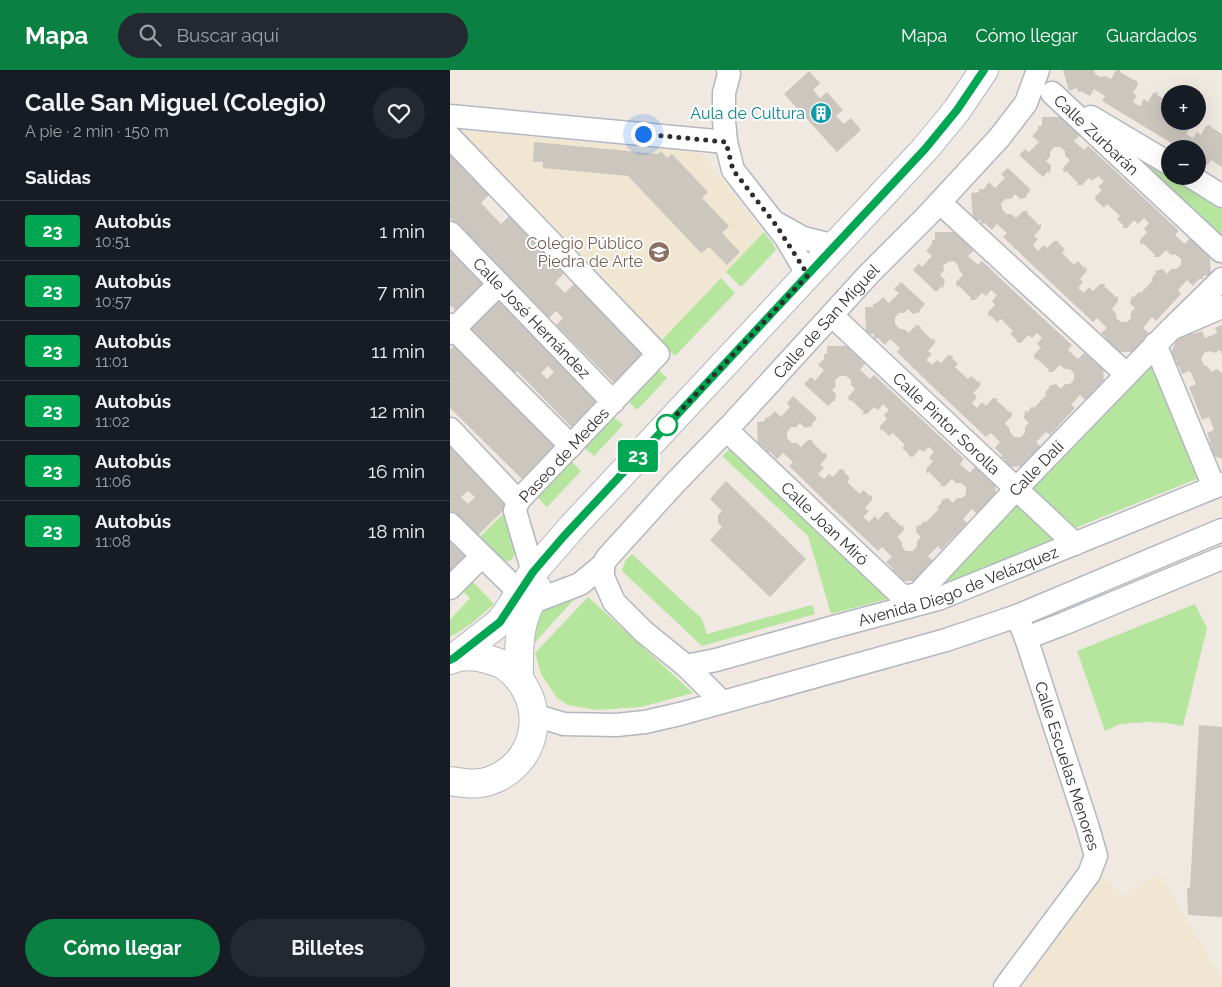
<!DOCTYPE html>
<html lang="es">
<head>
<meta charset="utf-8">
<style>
  body { margin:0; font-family:Raleway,sans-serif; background:#242831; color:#f1f3f6; height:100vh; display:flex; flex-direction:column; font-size:19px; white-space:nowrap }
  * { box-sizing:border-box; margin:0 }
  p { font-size:16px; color:#9ea1a6 }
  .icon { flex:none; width:28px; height:28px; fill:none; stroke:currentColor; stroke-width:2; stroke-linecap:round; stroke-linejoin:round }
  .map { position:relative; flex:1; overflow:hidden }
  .side { display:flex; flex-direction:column; background:#171b24; width:450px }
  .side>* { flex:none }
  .badge { padding:0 10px; border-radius:4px; font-size:18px; line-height:32px }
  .controls { position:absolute; left:711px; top:15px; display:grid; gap:10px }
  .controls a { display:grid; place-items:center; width:45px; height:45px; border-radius:50%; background:#171b24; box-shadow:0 5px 20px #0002; font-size:25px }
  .you { position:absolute; width:25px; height:25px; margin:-12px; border:4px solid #fff; border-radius:50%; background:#1a73e8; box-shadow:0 0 0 8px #1a73e833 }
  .map>.badge { position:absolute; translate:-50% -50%; box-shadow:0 0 0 2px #fff }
  h2 { padding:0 25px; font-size:19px; line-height:45px }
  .round { display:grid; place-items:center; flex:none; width:52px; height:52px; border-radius:26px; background:#242831 }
  .head { display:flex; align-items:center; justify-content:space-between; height:85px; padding:0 25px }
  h1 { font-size:24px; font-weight:700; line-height:38px }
  .button { display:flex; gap:10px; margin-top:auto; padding:10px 25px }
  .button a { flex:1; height:58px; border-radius:30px; background:#0b8043; color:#fff; font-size:20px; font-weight:700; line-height:58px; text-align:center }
  .button a+a { background:#242831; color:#f1f3f6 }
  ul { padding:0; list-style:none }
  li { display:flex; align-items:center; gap:15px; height:60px; padding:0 25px; border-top:1px solid #363941 }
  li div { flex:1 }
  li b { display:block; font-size:19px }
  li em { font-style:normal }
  li .badge { min-width:55px; font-weight:700; text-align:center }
  header { display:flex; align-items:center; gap:30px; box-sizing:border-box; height:70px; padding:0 25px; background:#0b8043; color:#fff }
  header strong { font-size:24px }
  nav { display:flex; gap:28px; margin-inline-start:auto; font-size:18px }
  .search { width:350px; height:45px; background:#242831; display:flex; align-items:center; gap:12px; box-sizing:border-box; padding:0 18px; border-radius:28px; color:#9ea1a6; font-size:19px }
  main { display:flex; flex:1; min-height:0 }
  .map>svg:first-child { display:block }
  .education { fill:#f0e6d1 }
  .green { fill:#b6e59e }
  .building { fill:#cbc7bf; fill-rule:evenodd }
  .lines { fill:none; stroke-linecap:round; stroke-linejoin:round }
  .street-casing { stroke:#b4b7c1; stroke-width:25 }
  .secondary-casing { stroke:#b4b7c1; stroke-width:30 }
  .street { stroke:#fff; stroke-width:22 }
  .secondary { stroke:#fff; stroke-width:28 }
  .line-casing { stroke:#fff; stroke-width:11 }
  .line { stroke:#00a651; stroke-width:8 }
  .walk { stroke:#2e2e2e; stroke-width:5; stroke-dasharray:0 9 }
  .stop-dot { fill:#fff; stroke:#00a651; stroke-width:2.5 }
  .labels { text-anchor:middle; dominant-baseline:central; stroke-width:4; stroke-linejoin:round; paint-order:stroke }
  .culture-label { font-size:16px; fill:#0d838f; stroke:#fff; text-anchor:end }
  .street-label { font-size:16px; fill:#2e2e2e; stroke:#fff }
  .education-label { font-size:16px; fill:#785e54; stroke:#fff; text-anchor:end }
</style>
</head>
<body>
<header>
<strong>Mapa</strong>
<div class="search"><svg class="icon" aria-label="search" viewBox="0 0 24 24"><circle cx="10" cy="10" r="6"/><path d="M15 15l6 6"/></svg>Buscar aquí</div>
<nav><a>Mapa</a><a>Cómo llegar</a><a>Guardados</a></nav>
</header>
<main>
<section class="side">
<div class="head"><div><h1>Calle San Miguel (Colegio)</h1><p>A pie · 2 min · 150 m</p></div><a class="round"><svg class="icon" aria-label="heart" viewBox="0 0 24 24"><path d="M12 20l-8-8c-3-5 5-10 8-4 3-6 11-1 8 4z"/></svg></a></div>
<h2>Salidas</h2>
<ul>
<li><span class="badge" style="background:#00a651;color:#fff">23</span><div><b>Autobús</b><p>10:51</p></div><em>1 min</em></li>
<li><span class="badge" style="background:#00a651;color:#fff">23</span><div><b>Autobús</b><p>10:57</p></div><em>7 min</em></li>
<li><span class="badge" style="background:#00a651;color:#fff">23</span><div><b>Autobús</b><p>11:01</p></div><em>11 min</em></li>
<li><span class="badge" style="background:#00a651;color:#fff">23</span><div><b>Autobús</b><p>11:02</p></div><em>12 min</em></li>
<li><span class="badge" style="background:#00a651;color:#fff">23</span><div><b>Autobús</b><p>11:06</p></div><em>16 min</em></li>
<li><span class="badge" style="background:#00a651;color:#fff">23</span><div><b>Autobús</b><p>11:08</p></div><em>18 min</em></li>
</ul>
<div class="button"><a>Cómo llegar</a><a>Billetes</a></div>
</section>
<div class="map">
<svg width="772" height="917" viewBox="0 0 772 917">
  <rect width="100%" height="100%" fill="#efe9e1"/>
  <g class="education">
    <polygon points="16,61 251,83 314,162 210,272 13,65"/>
    <polygon points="709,803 772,909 772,917 572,917 654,806 672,827"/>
  </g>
  <g class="green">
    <polygon points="638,51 720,100 720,106 729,106 772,132 772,165 767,173"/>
    <polygon points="314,162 323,174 326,180 291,217 276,202"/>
    <polygon points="271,208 285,223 225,286 210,272"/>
    <polygon points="702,283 754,406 620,460 582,425 582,409"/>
    <polygon points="203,295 217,308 187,340 174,327"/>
    <polygon points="159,343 173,355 144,386 130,374"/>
    <polygon points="282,377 445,527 381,544 358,466 272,386"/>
    <polygon points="118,388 131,401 97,437 84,424"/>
    <polygon points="556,434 574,434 604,469 525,502 479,519"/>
    <path d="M56,441L65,480C65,489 60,493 51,491L28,469Z"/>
    <polygon points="182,484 252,549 257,564 362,535 365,544 252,576 172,501 175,491"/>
    <path d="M21,510L44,534C30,546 17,558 0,567V550L20,528L9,517Z"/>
    <polygon points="127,526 80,578 88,547 95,539"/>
    <polygon points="138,527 243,623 191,637 147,640 118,635 107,628 91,604 85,583"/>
    <polygon points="745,534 757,558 733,656 716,653 698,652 670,654 655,661 627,581"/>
  </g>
  <g class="building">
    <polygon points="613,0 644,0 645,4 651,7 655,6 661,9 666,0 671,0 670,2 685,11 686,9 688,14 683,23 687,25 683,32 686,34 690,36 694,29 698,32 703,23 708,22 707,25 715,29 713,33 720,38 720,51 738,51 736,55 740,58 736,64 743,68 747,62 751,65 756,56 761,55 761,57 772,64 772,97 761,90 758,95 748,89 748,79 731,79 713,68 652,31 655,26 644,19 640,26 631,21 628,22 627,18 619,21"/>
    <polygon points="359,1 370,13 363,20 370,28 377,22 393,40 386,46 394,54 401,48 411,60 387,82 334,24"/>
    <polygon points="592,47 619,47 619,55 623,55 623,59 630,65 624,71 634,80 638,76 661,97 729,161 725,165 735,174 740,168 747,174 751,174 751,178 759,177 761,205 753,206 753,209 749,209 743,216 737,210 728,220 731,224 706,251 702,247 693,258 699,263 693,269 693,274 689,274 689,282 662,282 662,274 658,274 658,270 651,263 657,258 647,248 643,252 592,204 553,167 557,163 547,154 542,160 535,153 531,154 531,150 523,150 521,123 529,122 529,119 534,119 539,112 545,118 555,108 551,104 558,98 581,120 576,125 577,127 570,129 565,124 561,129 556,129 551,133 552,139 556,144 561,144 566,148 573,141 578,141 577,143 589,155 591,154 591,158 584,166 588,169 583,175 588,181 594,175 597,178 604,171 609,171 608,173 615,179 612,183 624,195 628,191 634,198 636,197 637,201 630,209 633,212 628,218 634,223 639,217 643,221 650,214 655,214 654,216 666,227 668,226 668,231 662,239 666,243 666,248 671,252 677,252 681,248 681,242 685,238 680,234 682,226 684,227 689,222 691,223 703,210 701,209 706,203 705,201 713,199 717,204 721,199 726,199 731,195 731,189 725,184 721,185 716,180 709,187 704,187 705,185 693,173 691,175 690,170 697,162 694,159 699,153 694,148 688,154 684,150 677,158 672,158 674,156 667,149 670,146 657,134 654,138 647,131 646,132 645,127 652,120 648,117 654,111 648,106 642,111 639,108 632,115 627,115 628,113 616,101 614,103 613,98 620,90 615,86 615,81 610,77 604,77 600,82 600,87 596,91 601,95 600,103 597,102 593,107 569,85 575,79 579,82 589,72 582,66 588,60 588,56 592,56"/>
    <polygon points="84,72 208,84 211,81 217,88 222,84 258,122 252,128 279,156 272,163 290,182 277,195 259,177 251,183 178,106 93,98 93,92 83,92"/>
    <polygon points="0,84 40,124 31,133 51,154 60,145 116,201 105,213 115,223 126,212 200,287 169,318 106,255 113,248 106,241 99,248 0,148"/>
    <polygon points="485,162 513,162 512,170 517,170 517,173 524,180 518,186 528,195 532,191 583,239 622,275 618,280 628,289 634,283 641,289 644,289 645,293 653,292 654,320 646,324 642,324 636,331 630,325 621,335 625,338 600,365 596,362 586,372 592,378 583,396 555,397 555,389 551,389 552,385 545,378 550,372 541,363 536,367 485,319 447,282 450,278 440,269 435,275 428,268 424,269 424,264 416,265 415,237 423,237 423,234 427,233 433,227 439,233 449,223 444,219 451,212 475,234 470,240 470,242 463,244 458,239 454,243 449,243 445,248 445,254 450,259 454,259 459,263 466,255 471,256 470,258 482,270 484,268 485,273 478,281 482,284 476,290 482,295 487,290 491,293 498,285 503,286 502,288 508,294 505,297 518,309 521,306 528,312 530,311 530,316 523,323 527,327 522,333 527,338 532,332 536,336 543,328 548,329 547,331 554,337 559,342 561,341 562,346 555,353 559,358 560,362 564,367 571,367 575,362 575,357 579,353 574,348 575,341 578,342 582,336 584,338 596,325 595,323 599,318 599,316 606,314 611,319 615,314 620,314 624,310 624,303 619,299 615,299 610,295 603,302 598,302 599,300 586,288 585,290 584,285 591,277 587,274 592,268 587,263 582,268 578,265 571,273 566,272 567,270 560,264 563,261 551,249 547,252 541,246 539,247 538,242 545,235 542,231 547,225 541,220 536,226 532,223 525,230 520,230 521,228 509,216 507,217 506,212 513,205 509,200 508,196 504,191 498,192 493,196 494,201 490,205 495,210 493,218 491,217 486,222 463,200 469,193 472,197 482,186 476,181 482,174 482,170 485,170"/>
    <polygon points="0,178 36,214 8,243 0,235"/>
    <path d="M51,226L156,333L126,362L67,301L63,305L18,259ZM98,296L104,302L97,309L91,303Z"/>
    <polygon points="772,255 772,285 770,280 764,283 760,281 754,283 751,289 754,295 758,297 761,302 767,299 772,303 772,389 759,384 762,376 759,375 760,371 757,363 764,360 759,347 752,350 739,317 746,314 740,301 732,304 729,296 725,294 727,291 719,288 730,262 737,266 739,262 743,264 752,261 755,268 767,263 765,258"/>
    <polygon points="4,276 110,380 77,414 0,338 0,280"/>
    <polygon points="377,276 405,276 405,284 409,284 409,288 415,294 410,300 420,309 424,305 514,389 510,394 520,403 525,397 533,403 536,403 537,407 545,406 546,434 528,445 522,439 513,449 517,453 491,480 488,476 478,486 484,492 475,511 447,511 447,503 443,503 443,499 436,492 442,487 432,477 428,481 377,433 339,396 343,392 333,383 327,389 320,382 316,383 316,378 308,379 307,352 315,351 315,348 319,347 325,341 331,347 340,337 337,333 343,326 367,348 362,354 362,356 355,358 350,353 346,357 341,357 337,362 337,368 342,373 347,373 351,377 358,370 363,370 362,372 374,384 376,382 377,387 370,395 374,398 368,404 374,409 379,404 383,407 390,399 395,400 394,402 400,408 397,412 410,424 413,420 420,426 422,425 422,430 415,438 419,441 413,447 419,452 425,446 428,450 435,442 440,443 439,445 451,456 453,455 454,460 447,467 452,472 452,477 456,481 463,481 467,476 467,471 471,467 466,462 467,455 470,456 474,451 476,452 489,439 487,438 492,432 491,430 498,428 503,433 507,428 512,428 516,424 516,417 511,413 506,413 502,409 495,416 490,416 491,414 479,402 477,404 476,399 483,391 479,388 484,382 479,377 473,382 470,379 463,387 458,386 459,384 452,378 455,375 443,363 439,366 433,360 431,361 430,356 437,349 434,345 439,340 433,334 428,340 424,337 417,344 412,344 414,342 401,330 399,331 398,327 405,319 401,315 401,310 396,306 390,306 385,310 386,316 382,320 386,324 385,331 383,331 378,336 354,314 361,307 365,311 374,300 368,295 374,289 374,284 377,284"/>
    <path d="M0,377L57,437L26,467L0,440ZM18,421L25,427L18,434L11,427Z"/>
    <polygon points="276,411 356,489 320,527 260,470 272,457 268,453 268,445 272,441 260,429"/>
    <polygon points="0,466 17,484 0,501"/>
    <polygon points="749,655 772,657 772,847 738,845 737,818 740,818"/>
  </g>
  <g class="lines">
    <g class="street-casing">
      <g id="street">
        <polyline points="278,0 279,4 274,23 274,51 276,72 283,100 326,155 336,168 358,205"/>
        <path id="s1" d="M602,23L771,181"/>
        <polyline points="0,46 276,72"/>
        <polyline points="641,47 720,94"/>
        <polyline points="0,67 208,284 68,431 65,441 83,502"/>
        <polyline points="740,106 772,126"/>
        <polyline points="498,140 676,304"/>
        <polyline points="328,154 353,168 385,176"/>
        <path id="s2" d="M0,163L163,332"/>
        <polyline points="772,209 721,259 772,237"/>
        <path id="s3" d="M391,254L625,474"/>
        <polyline points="0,255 121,376"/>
        <polyline points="0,263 49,214"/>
        <polyline points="705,274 764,417"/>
        <polyline points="0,359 68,431"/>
        <path id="s4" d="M285,368L453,527L468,524L566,419L721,259"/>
        <polyline points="0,454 69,522"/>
        <polyline points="153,495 153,507 164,532 194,562 236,596 272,632"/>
        <polyline points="0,518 32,486"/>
        <path id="s5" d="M80,533L130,514L153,495L157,488L224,414L282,354L418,205L476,147L549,68L576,33L588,0"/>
        <polyline points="576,568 613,554 772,488"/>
        <path id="s6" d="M236,596L266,590L380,558L488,529L772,414"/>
        <polyline points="84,645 114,654 166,655 195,652 230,644 496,570 567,546 772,460"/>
        <polyline points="555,917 639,804 646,786 638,758 576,568 567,546"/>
      </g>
    </g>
    <g class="secondary-casing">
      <g id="secondary">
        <polyline points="4,588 50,552 58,541 83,502 123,456 475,79 507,40 534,0"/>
        <path d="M0,590C11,585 26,586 37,589C42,591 48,592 52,594C98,624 93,690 42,710C28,716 14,713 0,711"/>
        <path d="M69,609C69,592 68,573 72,556C75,543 81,530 87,518"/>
      </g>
    </g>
    <use href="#street" class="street"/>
    <use href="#secondary" class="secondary"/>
  </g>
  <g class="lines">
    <g class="line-casing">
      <polyline id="line" points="0,590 4,588 50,552 83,502 114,466 475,79 507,40 534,0"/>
    </g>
    <use href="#line" class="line"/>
    <polyline class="walk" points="193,64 276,72 283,100 326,155 358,205 217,355"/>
  </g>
  <defs>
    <g id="building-disc" transform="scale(1.125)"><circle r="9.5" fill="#0f9aa8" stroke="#fff"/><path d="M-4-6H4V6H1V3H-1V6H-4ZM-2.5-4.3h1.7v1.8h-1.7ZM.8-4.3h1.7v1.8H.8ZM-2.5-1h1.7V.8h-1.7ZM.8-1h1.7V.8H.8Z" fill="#fff"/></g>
    <g id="school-disc" transform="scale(1.125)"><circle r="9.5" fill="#8d6e63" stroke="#fff"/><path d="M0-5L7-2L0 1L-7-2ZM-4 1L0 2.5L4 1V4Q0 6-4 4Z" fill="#fff"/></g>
  </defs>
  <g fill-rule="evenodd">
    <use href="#building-disc" x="371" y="43"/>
    <use href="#school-disc" x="209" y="182"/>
  </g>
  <circle class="stop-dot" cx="217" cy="355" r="10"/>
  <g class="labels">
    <g class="culture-label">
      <text x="355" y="43">Aula de Cultura</text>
    </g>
    <g class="street-label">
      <text stroke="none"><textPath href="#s1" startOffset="61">Calle Zurbarán</textPath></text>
      <text stroke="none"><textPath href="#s2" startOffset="118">Calle José Hernández</textPath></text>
      <text stroke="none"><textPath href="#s5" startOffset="414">Calle de San Miguel</textPath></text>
      <text stroke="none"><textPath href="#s3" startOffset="145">Calle Pintor Sorolla</textPath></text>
      <text transform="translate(114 385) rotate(-47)">Paseo de Medes</text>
      <text stroke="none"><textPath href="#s4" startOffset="419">Calle Dalí</textPath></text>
      <text stroke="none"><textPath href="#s4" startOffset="124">Calle Joan Miró</textPath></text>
      <text stroke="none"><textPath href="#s6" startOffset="284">Avenida Diego de Velázquez</textPath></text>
      <text transform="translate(617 696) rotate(72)">Calle Escuelas Menores</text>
    </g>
    <g class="education-label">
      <text x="193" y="173">Colegio Público<tspan x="193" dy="18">Piedra de Arte</tspan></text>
    </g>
  </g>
</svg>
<div class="controls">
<a>+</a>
<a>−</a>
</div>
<div class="you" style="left:193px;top:64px"></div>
<b class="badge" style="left:188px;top:386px;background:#00a651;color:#fff">23</b>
</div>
</main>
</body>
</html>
